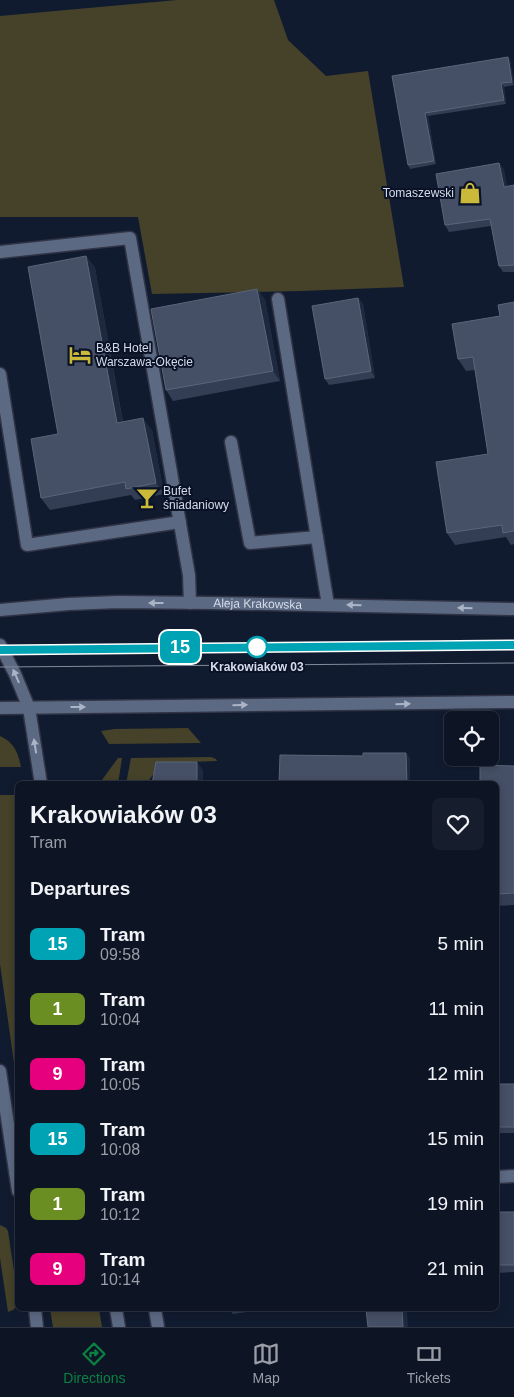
<!DOCTYPE html>
<html lang="en">
<head>
<meta charset="utf-8">
<style>
  body { margin:0; font-family:Arial,sans-serif; background:#161d2c; color:#f1f3f6; height:100vh; display:flex; flex-direction:column; font-size:19px; white-space:nowrap }
  * { box-sizing:border-box; margin:0 }
  p { font-size:16px; color:#9a9ea6 }
  .icon { flex:none; width:28px; height:28px; fill:none; stroke:currentColor; stroke-width:2; stroke-linecap:round; stroke-linejoin:round }
  .map { position:relative; flex:1; overflow:hidden }
  .drawer { position:absolute; left:15px; top:781px; width:484px; height:530px; display:flex; flex-direction:column; background:#0d1424; border-radius:8px; box-shadow:0 2px 8px #0003,0 0 0 1px #2d3341 }
  .drawer>* { flex:none }
  .badge { padding:0 10px; border-radius:8px; font-size:18px; line-height:32px }
  .controls { position:absolute; left:444px; top:711px; display:grid; gap:10px }
  .controls a { display:grid; place-items:center; width:55px; height:55px; border-radius:8px; background:#0d1424; box-shadow:0 2px 8px #0003,0 0 0 1px #2d3341; font-size:25px }
  .map>.badge { position:absolute; translate:-50% -50%; box-shadow:0 0 0 2px #fff }
  h2 { padding:0 15px; font-size:19px; line-height:45px }
  .round { display:grid; place-items:center; flex:none; width:52px; height:52px; border-radius:8px; background:#161d2c }
  .headline { display:flex; align-items:center; justify-content:space-between; height:85px; padding:0 15px }
  h1 { font-size:24px; font-weight:700; line-height:38px }
  ul { padding:0; list-style:none }
  li { display:flex; align-items:center; gap:15px; height:65px; padding:0 15px }
  li div { flex:1 }
  li b { display:block; font-size:19px }
  li em { font-style:normal }
  li .badge { min-width:55px; font-weight:700; text-align:center }
  .menu { display:flex; justify-content:space-around; align-items:center; height:70px; border-top:1px solid #2d3341; background:#0d1424; font-size:14px; color:#9a9ea6 }
  .menu a { display:grid; justify-items:center; gap:2px }
  .menu .on { color:#0b8043 }
  .map>svg:first-child { display:block }
  .green { fill:#454229 }
  .lines { fill:none; stroke-linecap:round; stroke-linejoin:round }
  .lane-casing { stroke:#303446; stroke-width:15 }
  .street-casing { stroke:#303446; stroke-width:15 }
  .secondary-casing { stroke:#303446; stroke-width:15 }
  .lane { stroke:#5c6983; stroke-width:12 }
  .street { stroke:#5c6983; stroke-width:12 }
  .secondary { stroke:#5c6983; stroke-width:12 }
  .tram { stroke:#838b9c; stroke-width:1 }
  .wall { fill:#333e54 }
  .shaded-wall { fill:#1e293f }
  .building { fill:#454f65; stroke:#5b657a }
  .oneway { fill:#abb4c7 }
  .line-casing { stroke:#fff; stroke-width:11 }
  .line { stroke:#00a3b4; stroke-width:8 }
  .stop-dot { fill:#fff; stroke:#00a3b4; stroke-width:2.5 }
  .labels { text-anchor:middle; dominant-baseline:central; stroke-width:4; stroke-linejoin:round; paint-order:stroke }
  .poi-label { font-size:12px; fill:#d5dceb; stroke:#091226; text-anchor:start }
  .street-label { font-size:12px; fill:#d5dceb; stroke:#091226 }
  .stop-label { font-size:12px; font-weight:bold; fill:#d5dceb; stroke:#091226 }
</style>
</head>
<body>
<div class="map">
<svg width="514" height="1327" viewBox="0 0 514 1327">
  <rect width="100%" height="100%" fill="#111b30"/>
  <g class="green">
    <polygon points="177,0 274,0 288,40 326,76 368,71 404,287 301,291 152,294 138,217 0,217 0,16"/>
    <polygon points="188,728 201,743 109,744 101,731 115,729"/>
    <path d="M0,736C15,743 18,753 21,767H0Z"/>
    <polygon points="211,757 216,759 217,761 162,763 146,784 126,784 131,758"/>
    <polygon points="118,758 122,758 118,784 99,784"/>
    <polygon points="0,795 17,795 17,1084 0,964"/>
    <polygon points="0,1225 6,1228 8,1231 17,1291 17,1306 13,1310 8,1312 0,1258"/>
    <polygon points="50,1309 99,1309 102,1327 53,1327"/>
  </g>
  <g class="lines">
    <g class="lane-casing">
      <g id="lane">
        <polyline points="0,252 130,238 189,575 190,603"/>
        <polyline points="278,299 328,605"/>
        <polyline points="0,374 27,545 180,522"/>
        <polyline points="231,442 250,543 317,537"/>
        <polyline points="155,1309 158,1327"/>
      </g>
    </g>
    <g class="street-casing">
      <polyline id="street" points="496,1177 514,1176"/>
    </g>
    <g class="secondary-casing">
      <g id="secondary">
        <path id="s1" d="M0,610L69,604L118,602L212,603L514,609"/>
        <polyline points="0,645 15,674 29,708 41,784"/>
        <polyline points="0,708 514,702"/>
        <polyline points="0,1071 18,1191"/>
        <polyline points="35,1309 37,1327"/>
        <polyline points="116,1309 119,1327"/>
      </g>
    </g>
    <use href="#lane" class="lane"/>
    <use href="#street" class="street"/>
    <use href="#secondary" class="secondary"/>
    <g class="tram">
      <polyline points="0,650 514,645"/>
      <polyline points="0,667 514,663"/>
    </g>
  </g>
  <g class="wall">
    <polygon points="508,57 510,60 514,85 504,87 506,104 428,116 436,164 410,169 408,165 392,76"/>
    <polygon points="499,163 504,170 507,187 514,185 514,272 503,272 499,266 491,226 449,232 445,225"/>
    <polygon points="86,256 95,268 123,422 152,430 164,494 135,500 131,495 50,510 41,498 58,434"/>
    <polygon points="257,289 265,300 280,381 173,401 166,390"/>
    <polygon points="358,298 363,304 375,378 329,385 325,379"/>
    <polygon points="514,302 514,544 511,545 506,537 455,545 447,533 488,454 475,370 466,371 458,359"/>
    <polygon points="410,758 410,784 279,784"/>
    <polygon points="514,766 514,905 496,906 496,784"/>
    <rect x="496" y="1084" width="18" height="49"/>
    <polygon points="496,1212 514,1212 514,1272 496,1273"/>
    <polygon points="229,1309 266,1309 233,1314"/>
  </g>
  <g class="shaded-wall">
    <polygon points="508,57 510,60 514,85 512,82"/>
    <polygon points="501,83 504,87 506,104 504,100"/>
    <polygon points="425,113 428,116 436,164 434,161"/>
    <polygon points="499,163 504,170 508,194 504,187"/>
    <polygon points="86,256 95,268 125,435 117,423"/>
    <polygon points="257,289 265,300 280,381 273,371"/>
    <polygon points="358,298 363,304 375,378 371,371"/>
    <polygon points="143,418 152,430 164,494 156,483"/>
    <polygon points="406,753 410,758 410,784 407,784"/>
    <polygon points="197,762 203,770 203,784 197,784"/>
    <polygon points="402,1309 407,1309 408,1327 403,1327"/>
  </g>
  <g class="building">
    <polygon points="508,57 512,82 501,83 504,100 425,113 434,161 408,165 392,76"/>
    <polygon points="499,163 504,187 514,185 514,265 499,266 490,219 445,225 436,174"/>
    <polygon points="86,256 117,423 143,418 156,483 126,489 125,482 41,498 31,439 58,434 28,267"/>
    <polygon points="257,289 273,371 166,390 151,309"/>
    <polygon points="358,298 371,371 325,379 312,306"/>
    <polygon points="514,302 514,531 503,533 502,525 447,533 436,462 488,454 473,357 458,359 452,324 500,316 498,305"/>
    <polygon points="363,753 406,753 407,784 384,784 384,781 334,782 334,784 279,784 280,755 363,756"/>
    <polygon points="156,762 197,762 197,784 152,784"/>
    <polygon points="480,765 514,766 514,893 496,894 496,784 480,784"/>
    <rect x="496" y="1084" width="18" height="43"/>
    <rect x="496" y="1212" width="18" height="53"/>
    <polygon points="366,1309 402,1309 403,1327 368,1327"/>
  </g>
  <defs><path id="oneway-solid" d="M-6-.8H1V-3.2L6.5 0L1 3.2V.8H-6Z" transform="scale(1.25)"/></defs>
  <g class="oneway">
    <use href="#oneway-solid" transform="translate(156 603) rotate(-180)"/>
    <use href="#oneway-solid" transform="translate(354 605) rotate(-179)"/>
    <use href="#oneway-solid" transform="translate(465 608) rotate(-178)"/>
    <use href="#oneway-solid" transform="translate(16 676) rotate(-114)"/>
    <use href="#oneway-solid" transform="translate(403 704) rotate(-1)"/>
    <use href="#oneway-solid" transform="translate(240 705) rotate(-1)"/>
    <use href="#oneway-solid" transform="translate(78 707)"/>
    <use href="#oneway-solid" transform="translate(35 746) rotate(-99)"/>
  </g>
  <g class="lines">
    <g class="line-casing">
      <polyline id="line" points="0,650 514,645"/>
    </g>
    <use href="#line" class="line"/>
  </g>
  <defs>
    <g id="shop-bare" transform="scale(1.725)"><path d="M-5-2.5h2.3a2.7 3.5 0 0 1 5.4 0H5L5.5 6h-11ZM-1.5-2.5h3a1.5 2.3 0 0 0-3 0Z" fill="#cbba39" stroke="#091226" stroke-width="2.5" paint-order="stroke"/></g>
    <g id="hotel-bare" transform="scale(1.725)"><path d="M-6-4.5h1.5V1H6V5H4.5V3h-9V5H-6ZM-4 0a1.8 1.8 0 1 1 3.6 0ZM.5 0V-2.5h3Q6-2.5 6 0Z" fill="#cbba39" stroke="#091226" stroke-width="2.5" paint-order="stroke"/></g>
    <g id="bar-bare" transform="scale(1.725)"><path d="M-6-5H6L.8 .8V4.5H3.5V6h-7V4.5H-.8V.8Z" fill="#cbba39" stroke="#091226" stroke-width="2.5" paint-order="stroke"/></g>
  </defs>
  <g fill-rule="evenodd">
    <use href="#shop-bare" x="470" y="193"/>
    <use href="#hotel-bare" x="80" y="355"/>
    <use href="#bar-bare" x="147" y="498"/>
  </g>
  <circle class="stop-dot" cx="257" cy="647" r="10"/>
  <g class="labels">
    <g class="poi-label">
      <text x="454" y="193" text-anchor="end">Tomaszewski</text>
      <text x="96" y="348">B&amp;B Hotel<tspan x="96" dy="14">Warszawa-Okęcie</tspan></text>
      <text x="163" y="491">Bufet<tspan x="163" dy="14">śniadaniowy</tspan></text>
    </g>
    <g class="street-label">
      <text stroke="none"><textPath href="#s1" startOffset="258">Aleja Krakowska</textPath></text>
    </g>
    <g class="stop-label">
      <text x="257" y="667">Krakowiaków 03</text>
    </g>
  </g>
</svg>
<div class="controls">
<a><svg class="icon" aria-label="locate" viewBox="0 0 24 24"><circle cx="12" cy="12" r="6"/><path d="M12 2v4M12 18v4M2 12h4M18 12h4"/></svg></a>
</div>
<b class="badge" style="left:180px;top:647px;background:#00a3b4;color:#fff">15</b>
<section class="drawer">
<div class="headline"><div><h1>Krakowiaków 03</h1><p>Tram</p></div><a class="round"><svg class="icon" aria-label="heart" viewBox="0 0 24 24"><path d="M12 20l-8-8c-3-5 5-10 8-4 3-6 11-1 8 4z"/></svg></a></div>
<h2>Departures</h2>
<ul>
<li><span class="badge" style="background:#00a3b4;color:#fff">15</span><div><b>Tram</b><p>09:58</p></div><em>5 min</em></li>
<li><span class="badge" style="background:#6b8e23;color:#fff">1</span><div><b>Tram</b><p>10:04</p></div><em>11 min</em></li>
<li><span class="badge" style="background:#e6007e;color:#fff">9</span><div><b>Tram</b><p>10:05</p></div><em>12 min</em></li>
<li><span class="badge" style="background:#00a3b4;color:#fff">15</span><div><b>Tram</b><p>10:08</p></div><em>15 min</em></li>
<li><span class="badge" style="background:#6b8e23;color:#fff">1</span><div><b>Tram</b><p>10:12</p></div><em>19 min</em></li>
<li><span class="badge" style="background:#e6007e;color:#fff">9</span><div><b>Tram</b><p>10:14</p></div><em>21 min</em></li>
</ul>
</section>
</div>
<nav class="menu">
<a class="on"><svg class="icon" aria-label="directions" viewBox="0 0 24 24"><path d="M12 3l9 9-9 9-9-9zM9 14v-3h6M13 9l2 2-2 2"/></svg>Directions</a>
<a><svg class="icon" aria-label="map" viewBox="0 0 24 24"><path d="M3 6l6-2 6 2 6-2v14l-6 2-6-2-6 2zM9 4v14M15 6v14"/></svg>Map</a>
<a><svg class="icon" aria-label="tickets" viewBox="0 0 24 24"><path d="M3 7h18v10H3zM15 7v10"/></svg>Tickets</a>
</nav>
</body>
</html>
